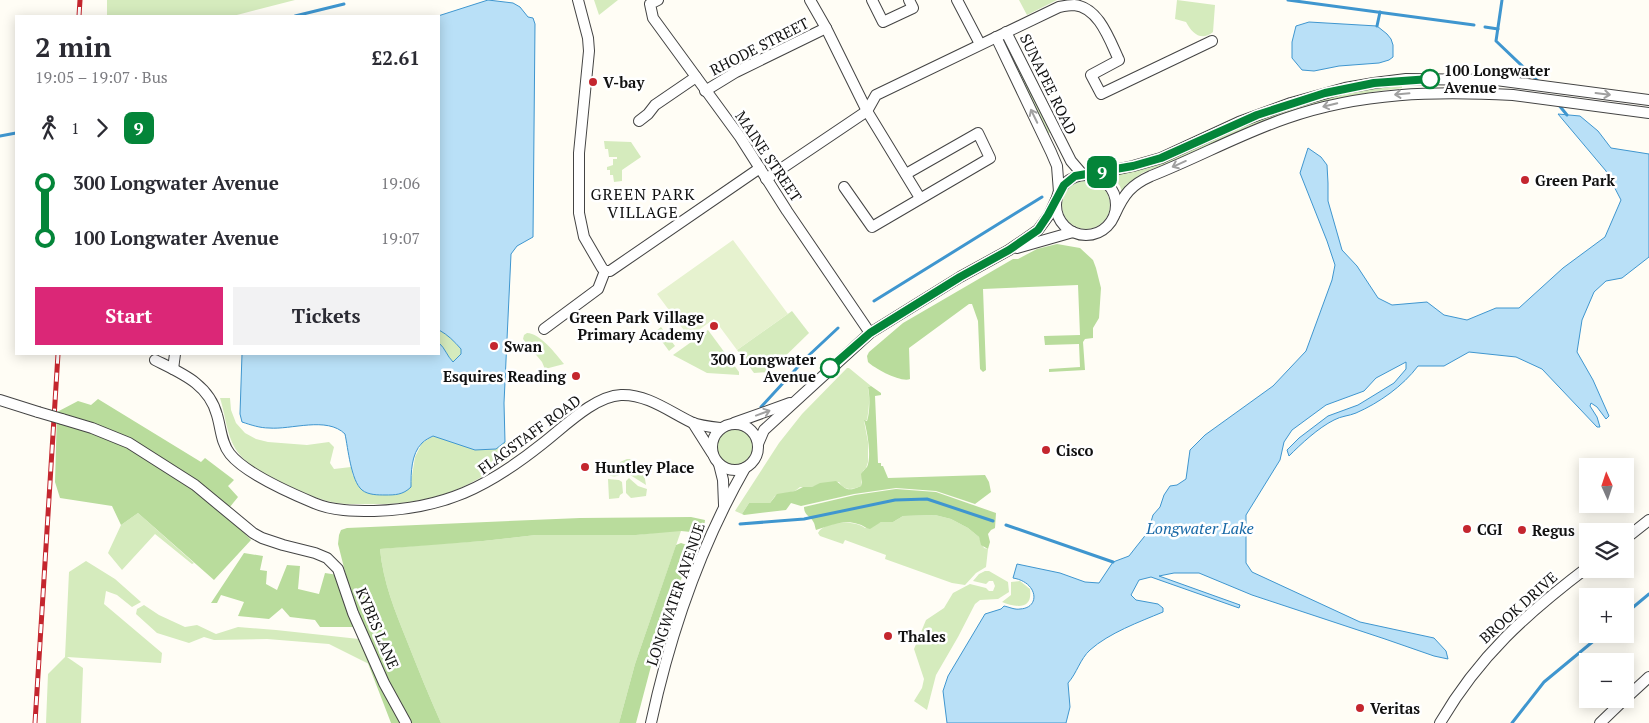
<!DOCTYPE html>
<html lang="en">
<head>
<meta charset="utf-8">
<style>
  body { margin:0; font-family:"PT Serif",serif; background:#f2f2f3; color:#2b2b33; height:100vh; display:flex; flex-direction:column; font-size:19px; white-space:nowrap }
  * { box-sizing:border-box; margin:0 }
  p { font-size:16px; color:#7c7c81 }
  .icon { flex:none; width:28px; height:28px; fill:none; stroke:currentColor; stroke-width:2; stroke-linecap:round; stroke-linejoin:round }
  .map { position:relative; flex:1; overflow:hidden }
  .details { position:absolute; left:15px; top:15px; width:425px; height:340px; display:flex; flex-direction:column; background:#fff; border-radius:0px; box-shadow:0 2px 12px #0003 }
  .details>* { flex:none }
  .badge { padding:0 10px; border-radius:8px; font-size:18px; line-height:32px }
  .needle { width:32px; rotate:357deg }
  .fabs { position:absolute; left:1579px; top:458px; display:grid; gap:10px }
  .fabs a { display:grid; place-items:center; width:55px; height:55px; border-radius:0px; background:#fff; box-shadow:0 2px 12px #0003; font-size:25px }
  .map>.badge { position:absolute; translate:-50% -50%; box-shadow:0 0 0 2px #fff }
  .legs { display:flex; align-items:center; gap:8px; height:55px; padding:0 20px; font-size:16px }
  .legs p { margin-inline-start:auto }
  .head { display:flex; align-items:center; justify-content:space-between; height:85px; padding:0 20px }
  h1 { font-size:28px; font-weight:800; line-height:38px }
  .button { display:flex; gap:10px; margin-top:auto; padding:10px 20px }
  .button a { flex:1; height:58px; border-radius:0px; background:#db2777; color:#fff; font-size:20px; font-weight:800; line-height:58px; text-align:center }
  .button a+a { background:#f2f2f3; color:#2b2b33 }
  ul { padding:0 20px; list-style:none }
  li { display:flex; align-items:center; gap:18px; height:55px; font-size:19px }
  li i { display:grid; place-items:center; width:8px; height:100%; margin:0 6px; background:currentColor }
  li i::after { content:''; width:12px; height:12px; margin:-6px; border:4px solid; border-radius:50%; background:#fff }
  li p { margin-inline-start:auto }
  li:first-child i { background:linear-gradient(#0000 50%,currentColor 0) }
  li:last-child i { background:linear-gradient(currentColor 50%,#0000 0) }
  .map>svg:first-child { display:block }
  .green { fill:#d5ebbd }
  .forest { fill:#b9dc9c }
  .pitch { fill:#e6f2cf }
  .water { fill:#b9e0f7; stroke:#3f96cf }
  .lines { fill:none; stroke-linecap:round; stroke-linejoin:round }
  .stream { stroke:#3f96cf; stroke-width:3 }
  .minor-casing { stroke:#444; stroke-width:12 }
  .minor { stroke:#fff; stroke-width:10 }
  .rail-casing { stroke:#c4262e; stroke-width:5 }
  .rail { stroke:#fff; stroke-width:3; stroke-dasharray:9; stroke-linecap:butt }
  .minor-bridge-casing { stroke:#444; stroke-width:12; stroke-linecap:butt }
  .minor-bridge { stroke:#fff; stroke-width:10 }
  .oneway { stroke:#a0a0a0 }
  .line-1-casing { stroke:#fff; stroke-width:11 }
  .line-1 { stroke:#048539; stroke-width:8 }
  .stop-1-dot { fill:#fff; stroke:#048539; stroke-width:2.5 }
  .poi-dot { fill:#c4262e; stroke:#fff; stroke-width:2 }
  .labels { text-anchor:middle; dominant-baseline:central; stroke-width:5; stroke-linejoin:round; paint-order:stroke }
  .street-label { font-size:15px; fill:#111; stroke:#fff }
  .stop-label { font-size:15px; font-weight:bold; fill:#111; stroke:#fff; text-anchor:start }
  .poi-label { font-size:15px; font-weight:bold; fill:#111; stroke:#fff; text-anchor:start }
  .neighbourhood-label { font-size:16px; letter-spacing:1px; fill:#111; stroke:#fff }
  .water-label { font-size:16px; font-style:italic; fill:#1768a6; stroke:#fff }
</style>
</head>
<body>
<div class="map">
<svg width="1649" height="723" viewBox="0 0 1649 723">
  <rect width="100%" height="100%" fill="#fffdf5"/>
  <g class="green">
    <polygon points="107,0 295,0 233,16 107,16"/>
    <polygon points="594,0 618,0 599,15"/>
    <polygon points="1019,0 1057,0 1027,15"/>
    <path d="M1177,0L1215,5L1213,32C1201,42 1192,33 1186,22L1175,19Z"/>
    <polygon points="1004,42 1007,42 1051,132 1046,135 1003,43"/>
    <polygon points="1402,82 1402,88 1372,92 1318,104 1142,173 1126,185 1122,192 1120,186 1112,176 1163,162 1247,123 1317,98"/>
    <polygon points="604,141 631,142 641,157 622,170 622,181 614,182 613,175 610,175 610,170 607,170 607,167 613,165 613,159 617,159 617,157 609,157 608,149 605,149"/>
    <circle cx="1086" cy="205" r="24"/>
    <polygon points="792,311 809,333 769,372 754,373 737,350"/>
    <polygon points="661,327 675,346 669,351 655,332"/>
    <path d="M439,330L448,335L461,349V354L453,362C447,356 445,349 439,343Z"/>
    <polygon points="708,330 739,372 739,375 707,373 673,355"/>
    <path d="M527,333C540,333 556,354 564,364L545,369L542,362L523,339L524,335Z"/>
    <path d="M847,368H849L871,386L868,387C870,398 869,409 867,420L864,421L868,442V462L866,468L863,471L861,486C851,490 845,491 839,482L812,487H800L795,491L775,496L770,503H749L742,514L735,511L779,443L802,414Z"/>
    <path d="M220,398H230L231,410L236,423L245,433L256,439L268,442L307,445L329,442L334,447L330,463L334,469L351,467L353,476L410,488L415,457L422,443L433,436L496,449L505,442L513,456C465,492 428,505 368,504C354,504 340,505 327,501C312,497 298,490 285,484C269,476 252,469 240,455C227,440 226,417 220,398Z"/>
    <circle cx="735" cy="446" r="19"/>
    <path d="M627,459H633C627,469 618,483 606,473L612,472L620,462Z"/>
    <polygon points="634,466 644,473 646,485 627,473 630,468"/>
    <polygon points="629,478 638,486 647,489 646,496 631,498 626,493 626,481"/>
    <polygon points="608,479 619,480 622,482 623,493 620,495 619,498 609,499"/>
    <polygon points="138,513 194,563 192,564 155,534 122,570 108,553 121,525"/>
    <path d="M935,515L951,519L968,528L979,537L984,548L988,549L986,567L976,573L965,585L952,583L885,559L886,555L845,540L843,544L820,536L818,533C824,521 855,520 865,528L881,522H893L903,516Z"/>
    <path d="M669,531H681L635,664L619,723H441C429,696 418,669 407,641C395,611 383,582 380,549L435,544L483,541L536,535H636Z"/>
    <polygon points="86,561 115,579 141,602 132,607 117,595 106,591 104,604 162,653 161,663 67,657 83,668 81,723 46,723 48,674 65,657 69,572"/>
    <polygon points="985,571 989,571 1008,582 1009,592 998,599 980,600 975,604 958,637 936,675 927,710 914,701 922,688 924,679 914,649 926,620 944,608 953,593 970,584 986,588 989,591 993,591 995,586 993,581 989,581 986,584 973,581 979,574"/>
    <path d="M1020,581L1030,589C1033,611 1015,607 1002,602L1011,595V582Z"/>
    <polygon points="144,605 159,615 185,627 197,625 216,634 238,627 276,630 359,639 369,664 329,644 267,639 214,640 204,637 189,643 157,633 136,614 137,609"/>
  </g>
  <g class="forest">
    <path d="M1057,244L1080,248L1093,260L1096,268L1101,288L1099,318L1093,328V338L1085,339L1083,342L1085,370L1049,372V369L1080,367L1079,344L1045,345L1044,336L1080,335L1078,285L983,289L986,370L983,372L980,369L978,321L972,304H969L909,348L910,379C902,383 875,369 868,362L867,356L869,352L903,323L1013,259H1018L1037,249Z"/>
    <path d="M871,386L881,393V395L875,396L878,463H881V466H883L888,478L985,475L989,482L991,492L975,504L936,491L896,488L854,494L801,506L791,503L786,510L744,515L742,514L749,503H770L777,494L795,491L803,487H812L820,483L836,481C846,488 846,493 861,486L862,482L861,474C863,471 865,469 867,467C872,457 867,430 864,420L867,421C870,413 870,395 868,387Z"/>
    <polygon points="98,399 201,462 205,458 234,480 228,486 238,497 225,513 251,540 214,580 138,513 121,525 112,506 60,498 55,482 57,412 78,401 91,405"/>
    <path d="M896,489L936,492L996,513L995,528L991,530L988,534L990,542L988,549L981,545L979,537L968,528L951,519L935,515L903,516L893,522H881L870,529C865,528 863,525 858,524C844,519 829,526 816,530C815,528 815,525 814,523C811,516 804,516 804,507L855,495Z"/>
    <path d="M691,517L705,520L704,529L701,533L681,531L636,535H536L483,541L380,549C383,582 395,611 407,641C418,669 429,696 441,723H391L354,627H320L315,620L290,617L282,608L269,619L238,616L244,602L221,595L217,603H211L244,553L263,556L260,570L267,571L266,584L277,590L287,565L300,566L298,589L319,594L325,573L338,575L355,611L338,544L339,535L341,530L347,528L580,518Z"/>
    <polygon points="681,543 687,545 690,549 690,555 655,651 636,723 619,723 635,664 676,545"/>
  </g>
  <polygon class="pitch" points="733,240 788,314 737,350 714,319 689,337 657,294"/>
  <g class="water">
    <path d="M488,0L513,3L520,7L528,17L533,18L535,24L533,237L517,246L511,254L504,403L505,442L496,449L475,450L433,436C429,438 425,440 422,443C411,454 411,473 411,487C403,495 395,495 385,495C378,495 368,495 362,490C351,481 348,448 345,434C327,416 291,430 269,428C260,428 251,425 242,422L240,414L242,354H439V343C445,348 447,356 453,362L461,354V349C454,341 448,335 439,330L438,16Z"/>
    <polygon points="1309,22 1377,26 1387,34 1391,39 1393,45 1393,57 1389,60 1379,63 1339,66 1314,71 1302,70 1292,58 1292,42 1296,26"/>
    <path d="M1558,114L1580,116L1598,131L1611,148L1649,154V257L1622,278L1606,281L1594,292L1582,320L1577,352L1593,380L1609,416L1606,419L1597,407L1591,403L1590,406L1597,417L1600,427H1597L1542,369L1516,357L1469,352L1444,366H1418C1403,386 1379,403 1356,413C1349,416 1341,416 1334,420C1318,428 1301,444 1289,456L1287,450L1299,438L1328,416L1358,405L1394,383L1406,369V362L1376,378L1364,391L1326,405L1292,430L1284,442L1280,460L1246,515V563L1252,572L1360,622L1434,638L1446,651L1448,659L1434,656L1385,639L1252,595L1199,573H1174L1159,576L1240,605L1239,608L1151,577L1139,580L1131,595L1136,600L1158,604L1163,608V612C1139,622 1109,633 1090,650C1080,659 1077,673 1068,683L1070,707L1066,723H947L943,691L948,676L985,614L1001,609L1004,606C1009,607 1015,610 1020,609C1041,608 1038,582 1013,578L1017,564L1060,573L1085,582L1099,583L1113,562L1129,556L1136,547L1148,532L1153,515L1160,507L1164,495L1170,486L1177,485L1186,479L1190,450L1205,435L1273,386L1306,351L1332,280L1335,265L1327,241L1300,173L1308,148L1321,157L1327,165L1328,183V201L1342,250L1357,266L1378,298L1392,305L1427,302L1444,315L1467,320L1496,308H1519L1563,268L1605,237L1621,200L1606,171Z"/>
  </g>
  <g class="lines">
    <g class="stream">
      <polyline points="1288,0 1474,25"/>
      <polyline points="1502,0 1496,41 1539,82"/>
      <polyline points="295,16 344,4"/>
      <polyline points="1377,26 1380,12"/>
      <polyline points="1485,27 1498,29"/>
      <polyline points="1558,104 1567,115"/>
      <polyline points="0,136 16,133"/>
      <polyline points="874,301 1042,197"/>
      <polyline points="761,407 807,357 838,328"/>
      <polyline points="740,524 804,519 895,500 927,499 993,521"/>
      <polyline points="1006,525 1113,562"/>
      <polyline points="1625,614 1649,594"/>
      <polyline points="1512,723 1544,682 1602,634"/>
    </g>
    <g class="minor-casing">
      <g id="minor">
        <polyline points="578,0 588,38 589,51 579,153 579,213 584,237 602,268 605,271 610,271 760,168"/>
        <polyline points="658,0 650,4 653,18 740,137 787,211 870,333"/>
        <polyline points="810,0 826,28 867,111 920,198"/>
        <polyline points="872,0 883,22 913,8 909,0"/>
        <polyline points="957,0 980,44"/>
        <polyline points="1006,32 1071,161 1083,175"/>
        <polyline points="996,37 1051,152 1057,166 1059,192"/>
        <polyline points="705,91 736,72 826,28"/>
        <polyline points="639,121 648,114 655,105 696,77"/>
        <circle cx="1086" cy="205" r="30"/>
        <polyline points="1090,175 1133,166 1161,158 1239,122 1291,103 1345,88 1374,83 1406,79 1496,80 1649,100"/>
        <path d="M766,179L867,111L876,95L1059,7C1064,6 1069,5 1074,5C1099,7 1110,41 1119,60L1091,75L1101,94L1212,41"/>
        <polyline points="844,187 872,227 990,158 978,133 906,174"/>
        <path d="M1115,214C1124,194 1131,185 1151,176C1197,158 1240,134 1287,118C1362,92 1435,91 1513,95L1649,113"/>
        <polyline points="1017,248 1073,232"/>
        <polyline points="544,329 598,289 605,271"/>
        <path d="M155,360C181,373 209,384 217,415C221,428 221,443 230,454C246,474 290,493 314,503C333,511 354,511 374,511C444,509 488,487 542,444C563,428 594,396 621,395C647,394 670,412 691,422C700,426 711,427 721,428"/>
        <polyline points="173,369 175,354"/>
        <polyline points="0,400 38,412"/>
        <polyline points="62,419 92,428 129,443 195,485 253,533 262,538 283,545 315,553 327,558 338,569 353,613 384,683 406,723"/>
        <polyline points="693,423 712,453"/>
        <polyline points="734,423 790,403"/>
        <circle cx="735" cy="447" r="23"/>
        <polyline points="758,444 764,430 870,333 960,277 1009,250 1038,230 1049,215 1056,200"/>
        <polyline points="719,464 723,480 724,505"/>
        <polyline points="1625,539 1649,520"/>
        <polyline points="1625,699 1649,677"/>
        <path d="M651,723C670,634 700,547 745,468"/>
        <path d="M1440,723C1479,656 1526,614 1588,567"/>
        <polyline points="1600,723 1625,699"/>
      </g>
    </g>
    <use href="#minor" class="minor"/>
    <g class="rail-casing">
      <g id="rail">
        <polyline points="79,16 80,0"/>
        <polyline points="35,723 58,354"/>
      </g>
    </g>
    <use href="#rail" class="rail"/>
    <g class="minor-bridge-casing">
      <polyline id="minor-bridge" points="38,412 62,419"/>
    </g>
    <use href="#minor-bridge" class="minor-bridge"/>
  </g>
  <defs><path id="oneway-shaft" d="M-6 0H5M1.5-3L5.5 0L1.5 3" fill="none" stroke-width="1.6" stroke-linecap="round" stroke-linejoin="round" transform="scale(1.25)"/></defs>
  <g class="oneway">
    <use href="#oneway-shaft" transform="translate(1402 94) rotate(175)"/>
    <use href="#oneway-shaft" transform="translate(1603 94) rotate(7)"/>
    <use href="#oneway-shaft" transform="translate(1330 105) rotate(166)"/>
    <use href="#oneway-shaft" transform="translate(1034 116) rotate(-116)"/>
    <use href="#oneway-shaft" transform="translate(1179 164) rotate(156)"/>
    <use href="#oneway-shaft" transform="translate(763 413) rotate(-20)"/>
  </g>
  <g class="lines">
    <g class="line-1-casing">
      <polyline id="line-1" points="830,368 870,333 960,277 1009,250 1038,230 1048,215 1064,185 1075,176 1133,166 1161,158 1257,115 1325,93 1374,83 1430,79"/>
    </g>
    <use href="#line-1" class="line-1"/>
  </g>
  <g class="stop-1-dot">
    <circle cx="1430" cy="79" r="9"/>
    <circle cx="830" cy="368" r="9"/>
  </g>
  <g class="poi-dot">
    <circle cx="593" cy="82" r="5"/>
    <circle cx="1525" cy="180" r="5"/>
    <circle cx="714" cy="326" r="5"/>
    <circle cx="494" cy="346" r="5"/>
    <circle cx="576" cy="376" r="5"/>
    <circle cx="1046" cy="450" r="5"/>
    <circle cx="585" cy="467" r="5"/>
    <circle cx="1467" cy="529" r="5"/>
    <circle cx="1522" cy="530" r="5"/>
    <circle cx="888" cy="636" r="5"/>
    <circle cx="1360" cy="708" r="5"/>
  </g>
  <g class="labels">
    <g class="street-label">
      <text transform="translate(759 46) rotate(-27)">RHODE STREET</text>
      <text transform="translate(1049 84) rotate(64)">SUNAPEE ROAD</text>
      <text transform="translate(769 156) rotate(56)">MAINE STREET</text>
      <text transform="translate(529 434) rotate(-36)">FLAGSTAFF ROAD</text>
      <text transform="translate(675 594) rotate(-71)">LONGWATER AVENUE</text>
      <text transform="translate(1518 607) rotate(-42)">BROOK DRIVE</text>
      <text transform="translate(378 628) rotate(67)">KYBES LANE</text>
    </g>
    <g class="stop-label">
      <text x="1444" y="70">100 Longwater<tspan x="1444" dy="17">Avenue</tspan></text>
      <text x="816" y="359" text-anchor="end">300 Longwater<tspan x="816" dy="17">Avenue</tspan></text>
    </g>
    <g class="poi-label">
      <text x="603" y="82">V-bay</text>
      <text x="1535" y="180">Green Park</text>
      <text x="704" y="317" text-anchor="end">Green Park Village<tspan x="704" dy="17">Primary Academy</tspan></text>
      <text x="504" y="346">Swan</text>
      <text x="566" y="376" text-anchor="end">Esquires Reading</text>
      <text x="1056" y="450">Cisco</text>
      <text x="595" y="467">Huntley Place</text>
      <text x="1477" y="529">CGI</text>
      <text x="1532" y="530">Regus</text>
      <text x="898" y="636">Thales</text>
      <text x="1370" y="708">Veritas</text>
    </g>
    <g class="neighbourhood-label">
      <text x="643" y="194">GREEN PARK<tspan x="643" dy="18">VILLAGE</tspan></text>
    </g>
    <g class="water-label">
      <text x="1200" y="528">Longwater Lake</text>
    </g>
  </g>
</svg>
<div class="fabs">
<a><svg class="needle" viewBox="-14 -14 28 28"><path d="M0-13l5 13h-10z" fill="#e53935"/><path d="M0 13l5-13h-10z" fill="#7c7c81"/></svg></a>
<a><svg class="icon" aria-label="layers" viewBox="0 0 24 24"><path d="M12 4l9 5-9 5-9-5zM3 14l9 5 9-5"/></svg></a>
<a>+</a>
<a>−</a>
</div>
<b class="badge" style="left:1102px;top:172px;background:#048539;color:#fff">9</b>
<section class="details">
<div class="head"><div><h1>2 min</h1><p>19:05 – 19:07 · Bus</p></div><b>£2.61</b></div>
<div class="legs"><svg class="icon" aria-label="walk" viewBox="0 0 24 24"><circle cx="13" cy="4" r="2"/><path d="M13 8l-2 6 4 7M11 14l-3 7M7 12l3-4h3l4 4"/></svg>1<svg class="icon" aria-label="forward" viewBox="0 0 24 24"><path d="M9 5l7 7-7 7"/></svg><b class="badge" style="background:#048539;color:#fff">9</b></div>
<ul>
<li><i style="color:#048539"></i><b>300 Longwater Avenue</b><p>19:06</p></li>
<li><i style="color:#048539"></i><b>100 Longwater Avenue</b><p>19:07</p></li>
</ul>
<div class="button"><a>Start</a><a>Tickets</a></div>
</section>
</div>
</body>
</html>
